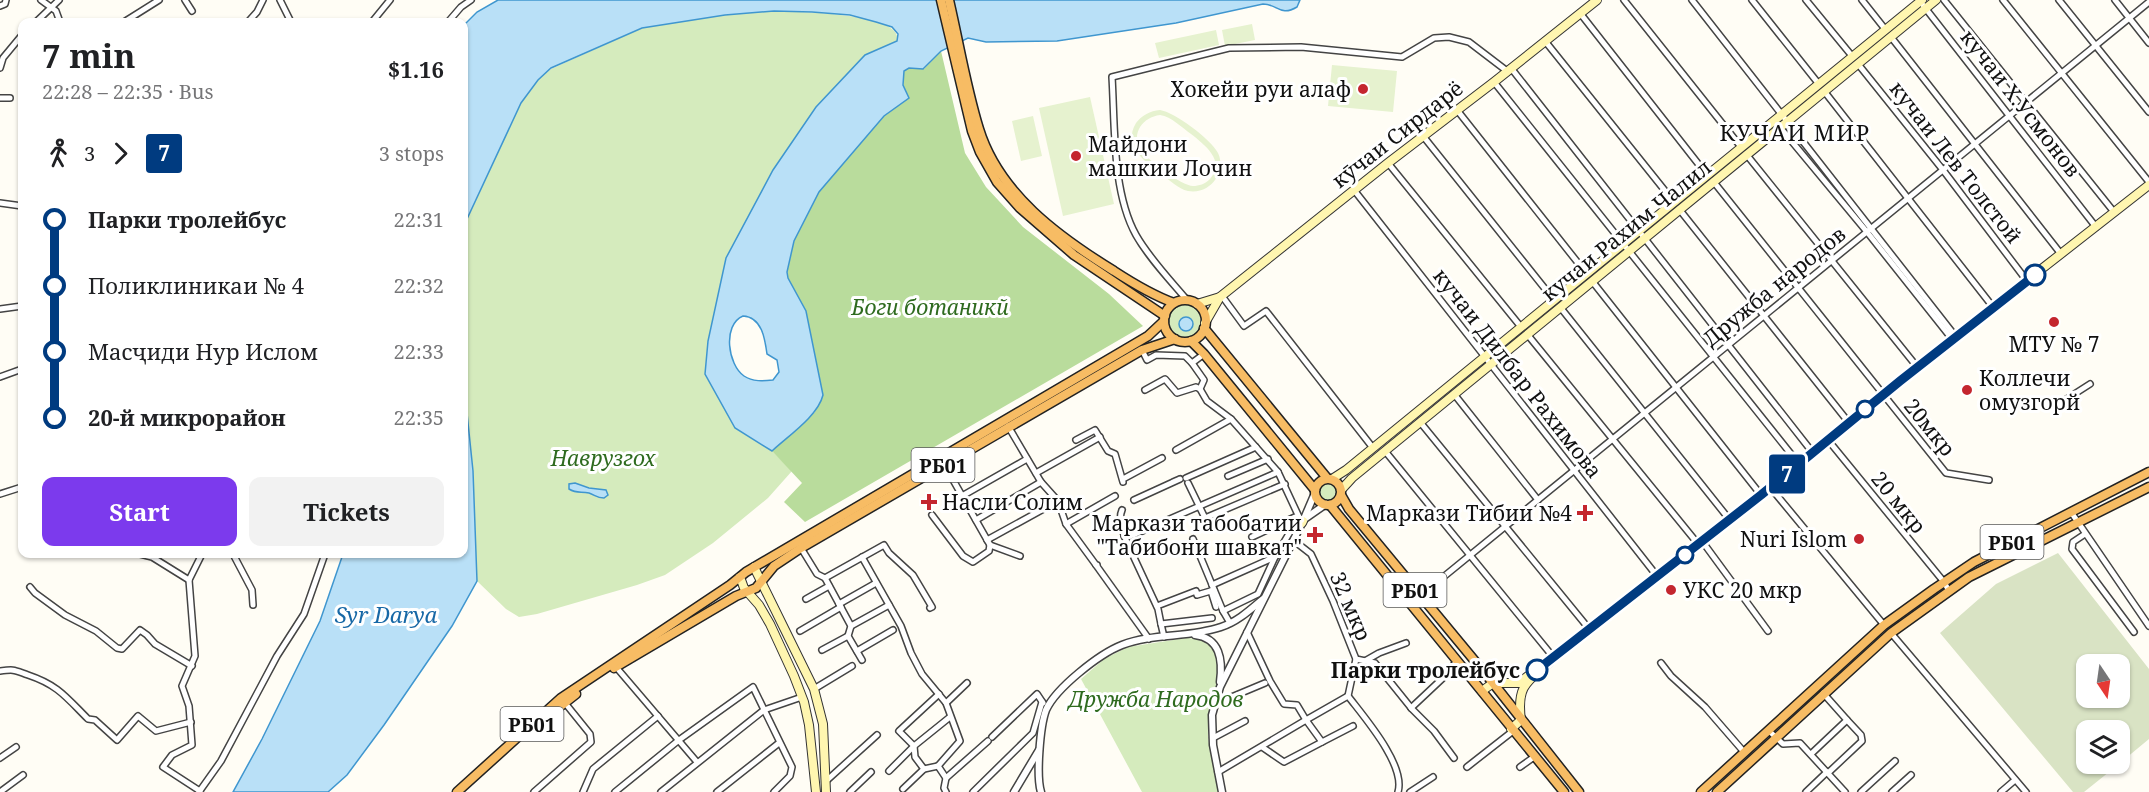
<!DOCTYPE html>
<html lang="en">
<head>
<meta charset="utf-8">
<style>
  body { margin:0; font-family:"Noto Serif",serif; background:#f2f2f2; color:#202124; height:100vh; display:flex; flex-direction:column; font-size:22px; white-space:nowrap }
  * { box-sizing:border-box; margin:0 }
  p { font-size:20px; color:#757577 }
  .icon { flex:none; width:33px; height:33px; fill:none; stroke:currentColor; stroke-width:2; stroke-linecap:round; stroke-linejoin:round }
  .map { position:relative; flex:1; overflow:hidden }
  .sheet { position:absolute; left:18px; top:18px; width:450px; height:540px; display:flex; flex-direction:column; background:#fff; border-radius:12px; box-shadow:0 2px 4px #0004 }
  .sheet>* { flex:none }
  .badge { padding:0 12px; border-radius:4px; font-size:21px; line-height:39px }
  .needle { width:39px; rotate:167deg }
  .controls { position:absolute; left:2076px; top:654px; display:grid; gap:12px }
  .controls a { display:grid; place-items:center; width:54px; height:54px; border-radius:12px; background:#fff; box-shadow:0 2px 4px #0004; font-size:30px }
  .map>.badge { position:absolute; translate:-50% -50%; box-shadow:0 0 0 3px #fff }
  .legs { display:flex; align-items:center; gap:9px; height:66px; padding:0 24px; font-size:20px }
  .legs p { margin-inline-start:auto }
  .headline { display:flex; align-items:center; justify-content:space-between; height:102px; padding:0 24px }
  h1 { font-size:33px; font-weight:700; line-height:45px }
  .primary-button { display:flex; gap:12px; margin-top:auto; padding:12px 24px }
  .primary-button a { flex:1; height:69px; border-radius:12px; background:#7c3aed; color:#fff; font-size:24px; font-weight:700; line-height:69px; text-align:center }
  .primary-button a+a { background:#f2f2f2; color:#202124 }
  ul { padding:0 24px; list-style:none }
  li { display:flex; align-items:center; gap:21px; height:66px; font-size:22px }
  li i { display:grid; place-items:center; width:9px; height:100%; margin:0 8px; background:currentColor }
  li i::after { content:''; width:15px; height:15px; margin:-8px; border:4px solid; border-radius:50%; background:#fff }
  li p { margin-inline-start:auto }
  li:first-child i { background:linear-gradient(#0000 50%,currentColor 0) }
  li:last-child i { background:linear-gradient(currentColor 50%,#0000 0) }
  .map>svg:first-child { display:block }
  .green { fill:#d5ebbd }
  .forest { fill:#b9dc9c }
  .cemetery { fill:#d9e3c4; fill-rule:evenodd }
  .pitch { fill:#e6f2cf; fill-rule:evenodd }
  .water { fill:#b9e0f7; stroke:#3f96cf; stroke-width:1.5; fill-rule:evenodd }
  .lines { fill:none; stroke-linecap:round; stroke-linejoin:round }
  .minor-casing { stroke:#444; stroke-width:8 }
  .tertiary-casing { stroke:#444; stroke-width:9 }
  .secondary-casing { stroke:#333; stroke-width:10 }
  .trunk-casing { stroke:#222; stroke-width:11 }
  .minor { stroke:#fff; stroke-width:5 }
  .tertiary { stroke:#fff; stroke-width:6 }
  .secondary { stroke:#fff6b0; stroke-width:8 }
  .trunk { stroke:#f7bc64; stroke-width:8 }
  .line-1-casing { stroke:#fff; stroke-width:14 }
  .line-1 { stroke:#003b80; stroke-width:9 }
  .poi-dot { fill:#c4262e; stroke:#fff; stroke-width:2 }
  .stop-1-dot { fill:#fff; stroke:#003b80; stroke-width:3 }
  .labels { text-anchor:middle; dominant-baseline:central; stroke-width:6; stroke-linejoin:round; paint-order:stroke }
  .shield { fill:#fff; stroke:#585858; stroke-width:1.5 }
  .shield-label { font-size:20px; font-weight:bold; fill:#111 }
  .poi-label { font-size:21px; fill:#111; stroke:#fff; text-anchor:end }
  .street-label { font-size:21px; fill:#111; stroke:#fff }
  .park-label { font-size:21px; font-style:italic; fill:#2f6b1f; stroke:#fff }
  .stop-label { font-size:21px; font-weight:bold; fill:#111; stroke:#fff; text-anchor:end }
  .neighbourhood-label { font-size:22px; letter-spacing:1.5px; fill:#111; stroke:#fff }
  .water-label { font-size:22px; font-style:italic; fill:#1768a6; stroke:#fff }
</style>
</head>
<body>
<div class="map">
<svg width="2149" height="792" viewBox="0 0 2149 792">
  <rect width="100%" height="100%" fill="#fffdf5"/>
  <g class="green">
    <path d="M774,11C792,12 905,12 897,41L865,55L816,107L773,170L726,258L708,341L705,374L735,428L772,451L792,471L768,498L713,543L665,575L637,585L537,614L519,617L506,609L477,581L473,471L464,384V232L467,219L521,103L538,80L551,69L642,28L725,15Z"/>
    <circle cx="1184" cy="321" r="17"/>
    <circle cx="1328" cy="492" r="8"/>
    <path d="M1186,638C1240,637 1210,698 1208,728C1207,746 1216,773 1220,792H1142L1081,679L1104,659L1128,647Z"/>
  </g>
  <polygon class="forest" points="941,51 965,153 986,187 1023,227 1109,294 1143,326 805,522 784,502 802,483 772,451 815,412 806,311 788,278 787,272 794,241 819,192 884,116 909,98 903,85 904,71 909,68 924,69"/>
  <path class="cemetery" d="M2058,553L2149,669V739L2120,763V730H2086V764H2119L2084,792H2073L1940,633L1996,584ZM2086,664H2120V698H2086Z"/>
  <g class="pitch">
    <polygon points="1252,24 1255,40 1225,46 1222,30"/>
    <polygon points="1216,30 1219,45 1159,58 1155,43"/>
    <polygon points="1332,65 1397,71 1393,112 1328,106"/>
    <polygon points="1090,97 1114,204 1063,216 1039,108"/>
    <path d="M1160,110C1174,112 1211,139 1218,153C1227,172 1210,195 1188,191C1178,189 1170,180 1161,174C1146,162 1122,146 1136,123C1142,115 1150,111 1160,110ZM1160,115C1172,117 1181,127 1191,134C1205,145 1226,161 1210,179C1205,184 1199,186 1193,186C1182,186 1146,159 1140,149C1131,133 1143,117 1160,115Z"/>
    <polygon points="1033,116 1042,156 1021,161 1012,121"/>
  </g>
  <g class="water">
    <path d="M498,0H1300L1297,7C1280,17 1278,4 1263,4L1176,23L1057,41L986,42L968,38L941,51L923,69L909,68L904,71L903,85L909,98L884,116L819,192L794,241L787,272L788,278L806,311L823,395C818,416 788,436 772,451L735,428L705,374L708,341L726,258L773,170L816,107L865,55L897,41L898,34L892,27L876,22L850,15L812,12L774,11L725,15L642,28L551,68L538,80L521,103L467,219L464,232V25L477,12ZM743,316C762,317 765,339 767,354L777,360L779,372L773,380C763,381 753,382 744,376C728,365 722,325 743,316Z"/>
    <circle cx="1186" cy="324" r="7"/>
    <polygon points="464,384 473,471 477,581 452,626 384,725 347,775 328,792 233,792 262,739 320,621 343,554 464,554"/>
    <path d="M575,483L589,488L606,490L608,495L604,498C597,498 595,495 589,493C581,491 577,494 569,489V484Z"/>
  </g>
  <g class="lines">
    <g class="minor-casing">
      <g id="minor">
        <polyline points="41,0 56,11 60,22"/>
        <polyline points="185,0 192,11"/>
        <polyline points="280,0 291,22"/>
        <polyline points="1624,0 1741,147"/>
        <polyline points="1692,0 1956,337"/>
        <polyline points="1752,0 1818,83"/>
        <polyline points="1806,0 1852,56"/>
        <polyline points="1862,0 1885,29"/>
        <polyline points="1919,0 2096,227"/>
        <polyline points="1944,0 2114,212"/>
        <polyline points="2003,0 2149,182"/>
        <polyline points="2059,0 2149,112"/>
        <polyline points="2115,0 2149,43"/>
        <polyline points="0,6 5,4 6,0"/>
        <polyline points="1580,13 1707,175"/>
        <polyline points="36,22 59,0"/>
        <polyline points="124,22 159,0"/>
        <polyline points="248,22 257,12 263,0"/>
        <polyline points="372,22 390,0"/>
        <polyline points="448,22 461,7 471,0"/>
        <polyline points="1891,37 2061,254"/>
        <polyline points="1545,41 1674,202"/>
        <polyline points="1858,64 1943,170 2027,281"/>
        <polyline points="0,68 3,58 22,35"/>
        <polyline points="1511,68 1813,453"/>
        <polyline points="1494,82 1799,464"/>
        <polyline points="1824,91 1993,307"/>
        <polyline points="0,98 10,98"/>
        <polyline points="1457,110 1586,273"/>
        <polyline points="1774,120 1867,232 1952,339"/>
        <polyline points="1423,136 1554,300"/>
        <polyline points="1746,154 1914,363"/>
        <polyline points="1388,163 1521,327"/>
        <polyline points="1713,181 1946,473 1989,480"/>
        <polyline points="1354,190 1657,576"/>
        <polyline points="0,203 22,206"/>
        <polyline points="1679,209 1846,419"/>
        <polyline points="1592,281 1761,495"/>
        <polyline points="1222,296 1244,326 1266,311 1373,448"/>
        <path d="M1187,300C1170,280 1149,258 1136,235C1112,192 1115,125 1112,77L1229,48L1301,47L1402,57L1434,38L1449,37L1469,42L1507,71"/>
        <polyline points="1560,307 1729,519"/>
        <polyline points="0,309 22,306"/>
        <polyline points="1527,334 1694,539"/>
        <polyline points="1142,350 1147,360 1156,355 1185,356 1192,363 1204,354"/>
        <polyline points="1192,363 1204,380 1200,389 1207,401 1231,419"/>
        <polyline points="0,377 22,369"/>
        <polyline points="1145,390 1165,379 1177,393 1196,387 1200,389"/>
        <polyline points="1454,394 1538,500"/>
        <polyline points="2065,400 2090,384"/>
        <polyline points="1420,422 1590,630"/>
        <polyline points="1008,426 1041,482 1058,501 1066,524 1096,565 1097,565"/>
        <polyline points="1076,440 1095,430 1108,451 1115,454 1123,482"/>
        <polyline points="1828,440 1944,582 1949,591"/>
        <polyline points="1176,450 1231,419 1278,472 1299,517"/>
        <polyline points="1385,451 1554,658"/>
        <polyline points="944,464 990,545 1020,556"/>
        <polyline points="1036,473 1100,437"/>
        <polyline points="1228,476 1268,459"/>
        <polyline points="1186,478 1256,447"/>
        <polyline points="1123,479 1162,458"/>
        <polyline points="1188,483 1205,518 1285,484"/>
        <polyline points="1770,487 1884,625"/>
        <polyline points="0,494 22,487"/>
        <polyline points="962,496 1027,459"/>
        <polyline points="1134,500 1180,479 1173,482"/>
        <path d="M1122,510C1117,521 1125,538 1130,549L1128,550"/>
        <polyline points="2071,512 2149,626"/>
        <polyline points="932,515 963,556 973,562 989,551 990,545"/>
        <polyline points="976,520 1041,482"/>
        <polyline points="1066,524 1115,496"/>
        <polyline points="2085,534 2073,542 2072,549 2134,632"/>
        <polyline points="1124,536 1133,535 1278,472"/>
        <polyline points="1252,537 1295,517"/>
        <polyline points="1193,539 1223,611 1258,594 1275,557 1299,517"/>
        <polyline points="987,540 1058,501"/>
        <polyline points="1293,540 1311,554 1333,601 1356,659 1375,663 1412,709 1434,731 1454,758"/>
        <polyline points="1702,541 1768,631"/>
        <polyline points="801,548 817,574 825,578 851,626 848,636 862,660"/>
        <polyline points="1130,549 1158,609 1161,624"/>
        <polyline points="140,554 152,557 189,580"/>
        <polyline points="233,554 252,590 253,605"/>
        <polyline points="862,557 901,626 911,653 922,674 946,703 960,741 938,766 946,778 944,788 946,792"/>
        <polyline points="1096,565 1149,639"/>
        <polyline points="825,578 884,545 889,553 913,575 932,607 930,608"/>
        <polyline points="1212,585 1275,557"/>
        <polyline points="30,587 35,593 65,615 96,631 117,648 122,649 140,630 147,635 155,644 192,666"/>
        <polyline points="1211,591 1216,607"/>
        <polyline points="1420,596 2149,2"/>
        <polyline points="806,599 829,586"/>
        <polyline points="839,604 876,583"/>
        <polyline points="1157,606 1196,591 1197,595 1214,590"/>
        <polyline points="1223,611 1230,623"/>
        <polyline points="851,626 889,605"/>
        <polyline points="800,631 841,607"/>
        <polyline points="1247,632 1270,681 1284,704 1297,705 1306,720 1348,696"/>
        <polyline points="1891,633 2026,792"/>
        <polyline points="1164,637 1161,624 1212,618"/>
        <polyline points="822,650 848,636"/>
        <polyline points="857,651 893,630"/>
        <path d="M1356,659L1348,696C1364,717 1406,765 1398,792"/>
        <polyline points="1365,661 1379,653 1406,643"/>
        <polyline points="1661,663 1671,676 1705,707 1744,752"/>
        <polyline points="616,667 697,762"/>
        <path d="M0,671C15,669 14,670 28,675C58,685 66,697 88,719L95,720L117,740L138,716L156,731L191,722"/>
        <polyline points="814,689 852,666"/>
        <polyline points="1222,701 1265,683"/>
        <polyline points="946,703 967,683"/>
        <polyline points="1411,708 1444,677 1449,669 1457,662"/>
        <polyline points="1768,730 1783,744 1800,743 1845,792"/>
        <polyline points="992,737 1037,694 1043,703"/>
        <polyline points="1213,738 1245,721"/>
        <polyline points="1262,747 1284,762 1322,742"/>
        <polyline points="1811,754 1847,720 1823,693"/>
        <polyline points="0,758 16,747"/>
        <polyline points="1467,767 1513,731"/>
        <polyline points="1520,767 1534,757"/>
        <polyline points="924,769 915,757 914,746 899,731 939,694"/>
        <polyline points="889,771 914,746 950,717"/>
        <polyline points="1218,772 1306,720 1322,742 1353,726"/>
        <polyline points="1828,773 1862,741 1861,735 1847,720"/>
        <polyline points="946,778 988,741"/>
        <polyline points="825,782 877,735"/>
        <polyline points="903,789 924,769 938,766"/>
        <polyline points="200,791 163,767 172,755 192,745 189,706 182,686 195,656 189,580 202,554"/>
        <polyline points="0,792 23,775"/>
        <polyline points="199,792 221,761 277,656 304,614 325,554"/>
        <polyline points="534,792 591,742 590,734 565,703"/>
        <polyline points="583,792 593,769 658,716"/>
        <polyline points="615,792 679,740 753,687 792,767 790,776 774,792"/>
        <polyline points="661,792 764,710 802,697"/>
        <polyline points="717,792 779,743"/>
        <polyline points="850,792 871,772"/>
        <polyline points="973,792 1033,733 1042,702"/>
        <polyline points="1410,792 1433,777"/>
        <polyline points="1806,792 1827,772"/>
        <polyline points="1861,792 1895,761"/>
        <polyline points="1892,792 1911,775"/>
        <polyline points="2001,792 2015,780"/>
      </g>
    </g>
    <g class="tertiary-casing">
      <g id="tertiary">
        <polyline points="1303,520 1326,504"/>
        <polyline points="1303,521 1315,493"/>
        <path d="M1195,635C1220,638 1223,660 1220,682"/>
        <polyline points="1014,792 1039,750"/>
        <path d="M1041,792C1036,776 1040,726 1046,710C1056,688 1099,654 1122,645C1153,633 1189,638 1221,627C1237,622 1250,610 1263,599"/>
        <polyline points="1222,792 1213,745 1212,715 1220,687 1302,523"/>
      </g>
    </g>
    <g class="secondary-casing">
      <g id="secondary">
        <polyline points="1197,304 1220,297 1388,163 1494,82 1597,0"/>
        <polyline points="1205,323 1220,297"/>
        <polyline points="1332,479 1346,470 1922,0"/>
        <polyline points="1341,490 1352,478 1936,0"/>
        <polyline points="1302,523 1303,521"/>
        <polyline points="754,567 814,689 823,724 826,792"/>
        <polyline points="740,577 744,588 759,605 770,624 794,676 804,702 809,725 816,792"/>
        <polyline points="1482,691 1493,683 1519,683 1528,676"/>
        <path d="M1511,729L1521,720C1516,683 1529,681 1554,658L1770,487L1952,339L2149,185"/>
      </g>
    </g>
    <g class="trunk-casing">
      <g id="trunk">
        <polyline points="941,0 972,131 980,152 997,182 1020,208 1074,255 1165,316"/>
        <path d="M949,0C959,43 966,87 979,129C999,194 1059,237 1114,271C1134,284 1152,295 1174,303"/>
        <circle cx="1185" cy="321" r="21"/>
        <polyline points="1204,328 1327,478"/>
        <polyline points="1191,341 1204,354 1315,490"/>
        <circle cx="1328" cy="492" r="13"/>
        <polyline points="1341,495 1349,509 1493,683 1579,792"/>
        <polyline points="1330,505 1564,792"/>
        <polyline points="614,668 736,596 756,588 774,566 801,548 1142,350 1175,339"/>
        <polyline points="553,712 576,694"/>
        <polyline points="457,792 561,698 730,585 746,572 1126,349 1148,336 1164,321"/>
        <polyline points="1701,792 1884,625 1934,589 1974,562 2149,472"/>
        <polyline points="1717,792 1891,633 1969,577 2149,487"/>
      </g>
    </g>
    <use href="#minor" class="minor"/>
    <use href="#tertiary" class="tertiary"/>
    <use href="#secondary" class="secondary"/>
    <use href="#trunk" class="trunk"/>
  </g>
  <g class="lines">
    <g class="line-1-casing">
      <polyline id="line-1" points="1537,670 1761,495 1900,381 2035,275"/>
    </g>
    <use href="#line-1" class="line-1"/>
  </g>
  <g class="poi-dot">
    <circle cx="1363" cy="89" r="6"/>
    <circle cx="1076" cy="156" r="6"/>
    <circle cx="2054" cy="322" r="6"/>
    <circle cx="1967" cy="390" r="6"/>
    <path d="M926 493h6v6h6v6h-6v6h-6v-6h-6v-6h6z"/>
    <path d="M1582 504h6v6h6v6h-6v6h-6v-6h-6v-6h6z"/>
    <path d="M1312 526h6v6h6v6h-6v6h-6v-6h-6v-6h6z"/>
    <circle cx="1859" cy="539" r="6"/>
    <circle cx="1671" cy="590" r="6"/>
  </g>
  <g class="stop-1-dot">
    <circle cx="2035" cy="275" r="10"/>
    <circle cx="1865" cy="409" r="8"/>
    <circle cx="1685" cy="555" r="8"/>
    <circle cx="1537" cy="670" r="10"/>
  </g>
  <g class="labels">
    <g class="shield">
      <rect x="911.5" y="448" width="63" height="34" rx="4.5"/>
      <rect x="1980.5" y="525" width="63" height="34" rx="4.5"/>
      <rect x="1383.5" y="573" width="63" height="34" rx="4.5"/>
      <rect x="500.5" y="707" width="63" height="34" rx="4.5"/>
    </g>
    <g class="shield-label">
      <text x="943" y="465">РБ01</text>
      <text x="2012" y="542">РБ01</text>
      <text x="1415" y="590">РБ01</text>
      <text x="532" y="724">РБ01</text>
    </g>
    <g class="poi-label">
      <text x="1351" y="89">Хокейи руи алаф</text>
      <text x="1088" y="144" text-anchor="start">Майдони<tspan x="1088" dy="24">машкии Лочин</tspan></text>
      <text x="2054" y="344" text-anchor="middle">МТУ № 7</text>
      <text x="1979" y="378" text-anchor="start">Коллечи<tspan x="1979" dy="24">омузгорй</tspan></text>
      <text x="942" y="502" text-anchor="start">Насли Солим</text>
      <text x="1572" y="513">Маркази Тибии №4</text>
      <text x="1302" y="523">Маркази табобатии<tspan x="1302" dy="24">"Табибони шавкат"</tspan></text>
      <text x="1847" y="539">Nuri Islom</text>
      <text x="1683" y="590" text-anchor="start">УКС 20 мкр</text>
    </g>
    <g class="street-label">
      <text transform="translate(2021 103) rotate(52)">кучаи Х.Усмонов</text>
      <text transform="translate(1397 134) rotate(-38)">кӯчаи Сирдарё</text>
      <text transform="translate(1956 162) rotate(52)">кучаи Лев Толстой</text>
      <text transform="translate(1626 230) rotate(-39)">кучаи Рахим Чалил</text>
      <text transform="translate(1774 286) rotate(-39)">Дружба народов</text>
      <text transform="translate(1518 373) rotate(52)">кучаи Дилбар Рахимова</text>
      <text transform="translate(1930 427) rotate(51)">20мкр</text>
      <text transform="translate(1899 502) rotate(51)">20 мкр</text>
      <text transform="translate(1351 606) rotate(67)">32 мкр</text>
    </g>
    <g class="park-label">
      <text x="930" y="307">Боги ботаникй</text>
      <text x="603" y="458">Наврузгох</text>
      <text x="1156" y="699">Дружба Народов</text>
    </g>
    <g class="stop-label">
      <text x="1520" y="670">Парки тролейбус</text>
    </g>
    <g class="neighbourhood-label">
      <text x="1795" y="132">КУЧАИ МИР</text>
    </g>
    <g class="water-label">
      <text x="386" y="614">Syr Darya</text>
    </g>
  </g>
</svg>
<div class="controls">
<a><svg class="needle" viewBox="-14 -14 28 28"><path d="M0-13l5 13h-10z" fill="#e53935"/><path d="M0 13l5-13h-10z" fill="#757577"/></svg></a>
<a><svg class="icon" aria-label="layers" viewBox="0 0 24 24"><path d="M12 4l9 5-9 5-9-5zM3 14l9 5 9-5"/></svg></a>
</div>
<b class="badge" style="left:1787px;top:474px;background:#003b80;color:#fff">7</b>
<section class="sheet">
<div class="headline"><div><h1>7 min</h1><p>22:28 – 22:35 · Bus</p></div><b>$1.16</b></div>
<div class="legs"><svg class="icon" aria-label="walk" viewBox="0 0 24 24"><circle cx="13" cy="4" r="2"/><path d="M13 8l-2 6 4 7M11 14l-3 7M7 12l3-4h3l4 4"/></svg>3<svg class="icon" aria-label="forward" viewBox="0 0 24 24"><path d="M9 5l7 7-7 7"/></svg><b class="badge" style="background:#003b80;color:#fff">7</b><p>3 stops</p></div>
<ul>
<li><i style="color:#003b80"></i><b>Парки тролейбус</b><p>22:31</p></li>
<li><i style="color:#003b80"></i><span>Поликлиникаи № 4</span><p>22:32</p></li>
<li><i style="color:#003b80"></i><span>Масҷиди Нур Ислом</span><p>22:33</p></li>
<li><i style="color:#003b80"></i><b>20-й микрорайон</b><p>22:35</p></li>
</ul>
<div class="primary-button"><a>Start</a><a>Tickets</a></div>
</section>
</div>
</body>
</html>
